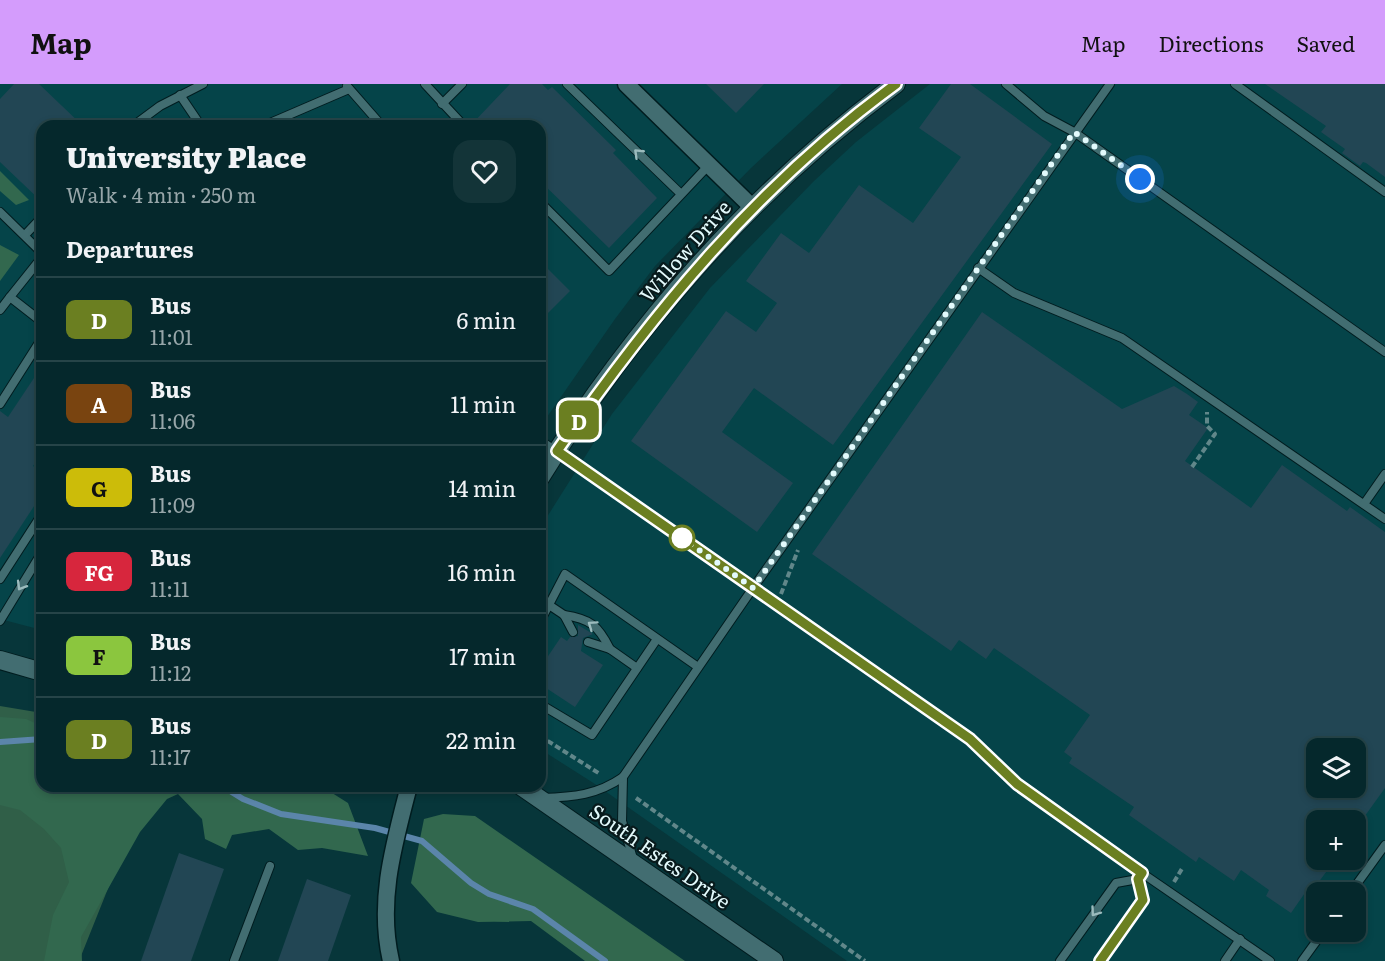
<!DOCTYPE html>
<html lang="en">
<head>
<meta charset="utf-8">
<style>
  body { margin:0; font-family:Literata,serif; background:#133438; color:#f1f3f6; height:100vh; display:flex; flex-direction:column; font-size:22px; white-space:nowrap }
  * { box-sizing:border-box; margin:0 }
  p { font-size:20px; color:#97a6a9 }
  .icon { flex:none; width:33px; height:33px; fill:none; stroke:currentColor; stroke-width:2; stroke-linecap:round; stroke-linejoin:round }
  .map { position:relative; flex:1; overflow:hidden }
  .panel { position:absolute; left:36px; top:36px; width:510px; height:672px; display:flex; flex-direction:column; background:#05282c; border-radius:18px; box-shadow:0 3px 9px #0003,0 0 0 2px #264448 }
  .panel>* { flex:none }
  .badge { padding:0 12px; border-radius:9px; font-size:21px; line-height:39px }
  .fabs { position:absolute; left:1306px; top:654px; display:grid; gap:12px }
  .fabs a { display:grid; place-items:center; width:60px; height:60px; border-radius:12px; background:#05282c; box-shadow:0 3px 9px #0003,0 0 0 2px #264448; font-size:30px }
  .you { position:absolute; width:30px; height:30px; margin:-15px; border:4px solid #fff; border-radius:50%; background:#1a73e8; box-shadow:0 0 0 9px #1a73e833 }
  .map>.badge { position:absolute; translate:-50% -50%; box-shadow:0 0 0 3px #fff }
  h2 { padding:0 30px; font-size:22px; line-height:54px }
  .round { display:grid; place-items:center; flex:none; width:63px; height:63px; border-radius:18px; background:#133438 }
  .headline { display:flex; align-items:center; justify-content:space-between; height:102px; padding:0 30px }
  h1 { font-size:28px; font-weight:800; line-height:45px }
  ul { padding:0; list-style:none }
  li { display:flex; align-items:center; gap:18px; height:84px; padding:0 30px; border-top:2px solid #264448 }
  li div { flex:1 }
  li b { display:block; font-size:22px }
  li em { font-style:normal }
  li .badge { min-width:66px; font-weight:700; text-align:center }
  header { display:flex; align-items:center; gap:36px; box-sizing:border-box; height:84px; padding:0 30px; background:#d49cfc; color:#111 }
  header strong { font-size:28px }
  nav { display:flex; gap:33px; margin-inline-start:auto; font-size:21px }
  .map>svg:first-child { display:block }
  .built { fill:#054449; fill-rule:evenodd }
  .green { fill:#305f48 }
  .forest { fill:#32684e }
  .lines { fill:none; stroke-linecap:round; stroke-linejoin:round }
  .stream { stroke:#5b85aa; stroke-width:6 }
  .building { fill:#224654; fill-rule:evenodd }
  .lane-casing { stroke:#001c1f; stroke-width:10 }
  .street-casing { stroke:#001c1f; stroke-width:19 }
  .secondary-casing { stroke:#001c1f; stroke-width:20 }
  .path { stroke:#61878a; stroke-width:4; stroke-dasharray:6 3; stroke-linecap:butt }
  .lane { stroke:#426d71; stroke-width:8 }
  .street { stroke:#426d71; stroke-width:16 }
  .secondary { stroke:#426d71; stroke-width:18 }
  .oneway { stroke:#9bbbbd }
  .line-casing { stroke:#fff; stroke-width:14 }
  .line { stroke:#6b7f21; stroke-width:9 }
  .walk { stroke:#e3fafc; stroke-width:6; stroke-dasharray:0 10.8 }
  .stop-dot { fill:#fff; stroke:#6b7f21; stroke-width:3 }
  .labels { text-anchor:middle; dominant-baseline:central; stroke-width:4.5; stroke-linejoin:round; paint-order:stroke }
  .street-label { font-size:20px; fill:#e3fafc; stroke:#081a1c }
</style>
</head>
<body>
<header>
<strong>Map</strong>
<nav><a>Map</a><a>Directions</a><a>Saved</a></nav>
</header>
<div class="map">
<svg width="1385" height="877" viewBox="0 0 1385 877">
  <rect width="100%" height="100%" fill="#07363a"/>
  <g class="built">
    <polygon points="0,0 842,0 751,84 655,182 615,235 540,343 540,42 42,42 42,546 0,535"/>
    <path d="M930,0H1385V877H847L595,700L540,665V444L612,330L710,204L814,97L856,58ZM1317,664H1356V704H1317ZM1317,736H1356V776H1317ZM1317,808H1356V848H1317Z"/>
  </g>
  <polygon class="green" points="0,622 42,629 42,702 149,702 79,877 0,877"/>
  <g class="forest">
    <polygon points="0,87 29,116 16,121 0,107"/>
    <polygon points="0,161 19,171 0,197"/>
    <polygon points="0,633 26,635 42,642 42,702 321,702 348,719 368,772 322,764 298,766 269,745 232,751 226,765 205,755 202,735 178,710 167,715 140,748 81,853 82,877 44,877 53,831 69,798 61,764 44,745 20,726 0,721"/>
    <polygon points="443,730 475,732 685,877 585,877 531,837 478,838 437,828 411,799 424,735"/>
  </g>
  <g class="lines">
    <g class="stream">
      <polyline points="0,658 42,655"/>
      <polyline points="222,702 243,715 281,730 375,744 422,757 471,799 489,810 533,825 605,877"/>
    </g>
  </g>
  <g class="building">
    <polygon points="14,0 39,0 83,42 42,42 42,118 0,78 0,15"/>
    <polygon points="510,0 542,0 548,6 552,3 616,66 613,69 657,114 609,164 540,97 540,42 470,42"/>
    <polygon points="706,0 764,0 736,29"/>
    <polygon points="951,0 970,0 1052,60 833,361 754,304 722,348 793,399 757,448 631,357 726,227 756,248 777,219 746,197 781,149 809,169 859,101 913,139 961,73 919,44"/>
    <polygon points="1265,0 1385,0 1385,93 1366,79 1363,78 1360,82 1342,69 1345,65 1321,48 1326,42"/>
    <polygon points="540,177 570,207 540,237"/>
    <path d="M982,228L1122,325L1174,302L1187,310L1198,318L1189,331L1208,344L1185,377L1251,424L1282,381L1347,427L1350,423L1385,448V704L1362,736H1317V776H1335L1312,807L1307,806L1291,829L1266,812L1269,806L1241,786L1234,797L1199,773L1196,778L1129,731L1134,723L1069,679L1072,674L1064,668L1090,631L994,564L986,575L959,556L951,567L812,470ZM1317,664H1356V704H1317Z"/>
    <polygon points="42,282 42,369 33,382 42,388 42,410 0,474 0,327 8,333"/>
    <polygon points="578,541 593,550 583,554 581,567 603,581 575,623 540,600 540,584 561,553 567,557 570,553 578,552"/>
    <polygon points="179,769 224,785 191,877 141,877"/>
    <polygon points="307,795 351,811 328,877 278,877"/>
  </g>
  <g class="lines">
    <g class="lane-casing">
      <g id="lane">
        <polyline points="425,0 464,42"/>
        <polyline points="567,0 680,109"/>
        <polyline points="1006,0 1044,32 1074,48 1385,268"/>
        <polyline points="1235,0 1385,108"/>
        <polyline points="347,2 382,42"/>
        <polyline points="180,11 201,42"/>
        <polyline points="442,20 462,0"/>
        <polyline points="133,42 160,22 203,0"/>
        <polyline points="263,42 349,5"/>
        <polyline points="540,118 609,187 709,81"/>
        <polyline points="0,128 42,169"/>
        <polyline points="25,151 42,133"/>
        <polyline points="42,173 10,213 42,238"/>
        <polyline points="978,184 1014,209 1122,254 1385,435"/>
        <polyline points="0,226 10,213"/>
        <polyline points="0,320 42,254"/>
        <polyline points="540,356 971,655 1017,700 1142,789 1138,795 1143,816 1100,877"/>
        <polyline points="1364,420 1385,390"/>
        <polyline points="0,495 42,430"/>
        <polyline points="549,521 564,531 573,548"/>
        <path d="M564,531C590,535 598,541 610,565"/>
        <polyline points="0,537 42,468"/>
        <polyline points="540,538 565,490 698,583"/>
        <polyline points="588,558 610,565 637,584"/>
        <polyline points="540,620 592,651 657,555"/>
        <polyline points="623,693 622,737 634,778"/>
        <path d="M542,714C574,713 597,711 623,693L753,504L1110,0"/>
        <polyline points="1142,789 1270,877"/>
        <polyline points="1351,808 1385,761"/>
        <polyline points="234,877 270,782"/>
        <polyline points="1060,877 1116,799 1138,795"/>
        <polyline points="1225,877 1240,855"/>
        <polyline points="1302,877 1323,848"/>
      </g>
    </g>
    <g class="street-casing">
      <g id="street">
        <polyline points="626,0 752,123"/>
        <path d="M391,877C377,817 394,760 409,702"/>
      </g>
    </g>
    <g class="secondary-casing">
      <g id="secondary">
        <path d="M540,394C633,243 753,106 896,0"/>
        <polyline points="0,576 42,588"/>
        <polyline points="521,702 774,877"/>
      </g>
    </g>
    <g class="path">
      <polyline points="1192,383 1215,350 1207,342 1207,328"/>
      <polyline points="781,510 798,466"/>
      <polyline points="540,652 600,690"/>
      <polyline points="636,714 865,877"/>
      <polyline points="1174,798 1183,783"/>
    </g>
    <use href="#lane" class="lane"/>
    <use href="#street" class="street"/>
    <use href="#secondary" class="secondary"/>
  </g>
  <defs><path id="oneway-chevron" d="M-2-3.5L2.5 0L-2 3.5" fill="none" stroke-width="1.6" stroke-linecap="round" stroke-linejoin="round" transform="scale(1.5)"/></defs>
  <g class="oneway">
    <use href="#oneway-chevron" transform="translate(638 69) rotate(-136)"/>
    <use href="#oneway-chevron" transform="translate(21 502) rotate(121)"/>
    <use href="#oneway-chevron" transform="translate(592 541) rotate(-145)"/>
    <use href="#oneway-chevron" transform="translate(1095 828) rotate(126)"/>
  </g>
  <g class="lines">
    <g class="line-casing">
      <path id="line" d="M896,0C758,101 654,227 557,367L970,655L1017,700L1142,789L1138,795L1143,816L1100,877"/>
    </g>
    <use href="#line" class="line"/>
    <polyline class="walk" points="682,454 753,504 1074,48 1140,95"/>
  </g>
  <circle class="stop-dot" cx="682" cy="454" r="12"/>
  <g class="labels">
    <g class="street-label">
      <text transform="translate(684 166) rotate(-49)">Willow Drive</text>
      <text transform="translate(661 771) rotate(35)">South Estes Drive</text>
    </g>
  </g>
</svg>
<div class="fabs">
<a><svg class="icon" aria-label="layers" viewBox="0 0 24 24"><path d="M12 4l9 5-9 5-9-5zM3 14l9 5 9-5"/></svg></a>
<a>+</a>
<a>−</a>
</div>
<div class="you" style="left:1140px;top:95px"></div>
<b class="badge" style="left:579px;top:336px;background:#6b7f21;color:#fff">D</b>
<section class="panel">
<div class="headline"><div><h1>University Place</h1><p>Walk · 4 min · 250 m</p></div><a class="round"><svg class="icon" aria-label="heart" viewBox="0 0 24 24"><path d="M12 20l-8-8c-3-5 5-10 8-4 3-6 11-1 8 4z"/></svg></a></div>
<h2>Departures</h2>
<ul>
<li><span class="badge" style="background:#6b7f21;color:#fff">D</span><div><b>Bus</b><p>11:01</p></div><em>6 min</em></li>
<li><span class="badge" style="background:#794410;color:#fff">A</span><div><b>Bus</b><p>11:06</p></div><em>11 min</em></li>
<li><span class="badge" style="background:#ccbc09;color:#111">G</span><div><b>Bus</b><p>11:09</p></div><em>14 min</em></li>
<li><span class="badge" style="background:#d7263d;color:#fff">FG</span><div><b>Bus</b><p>11:11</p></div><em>16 min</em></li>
<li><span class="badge" style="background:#8bc63e;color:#111">F</span><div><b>Bus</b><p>11:12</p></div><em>17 min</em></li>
<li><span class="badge" style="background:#6b7f21;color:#fff">D</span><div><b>Bus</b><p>11:17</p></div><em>22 min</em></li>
</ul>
</section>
</div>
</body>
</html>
